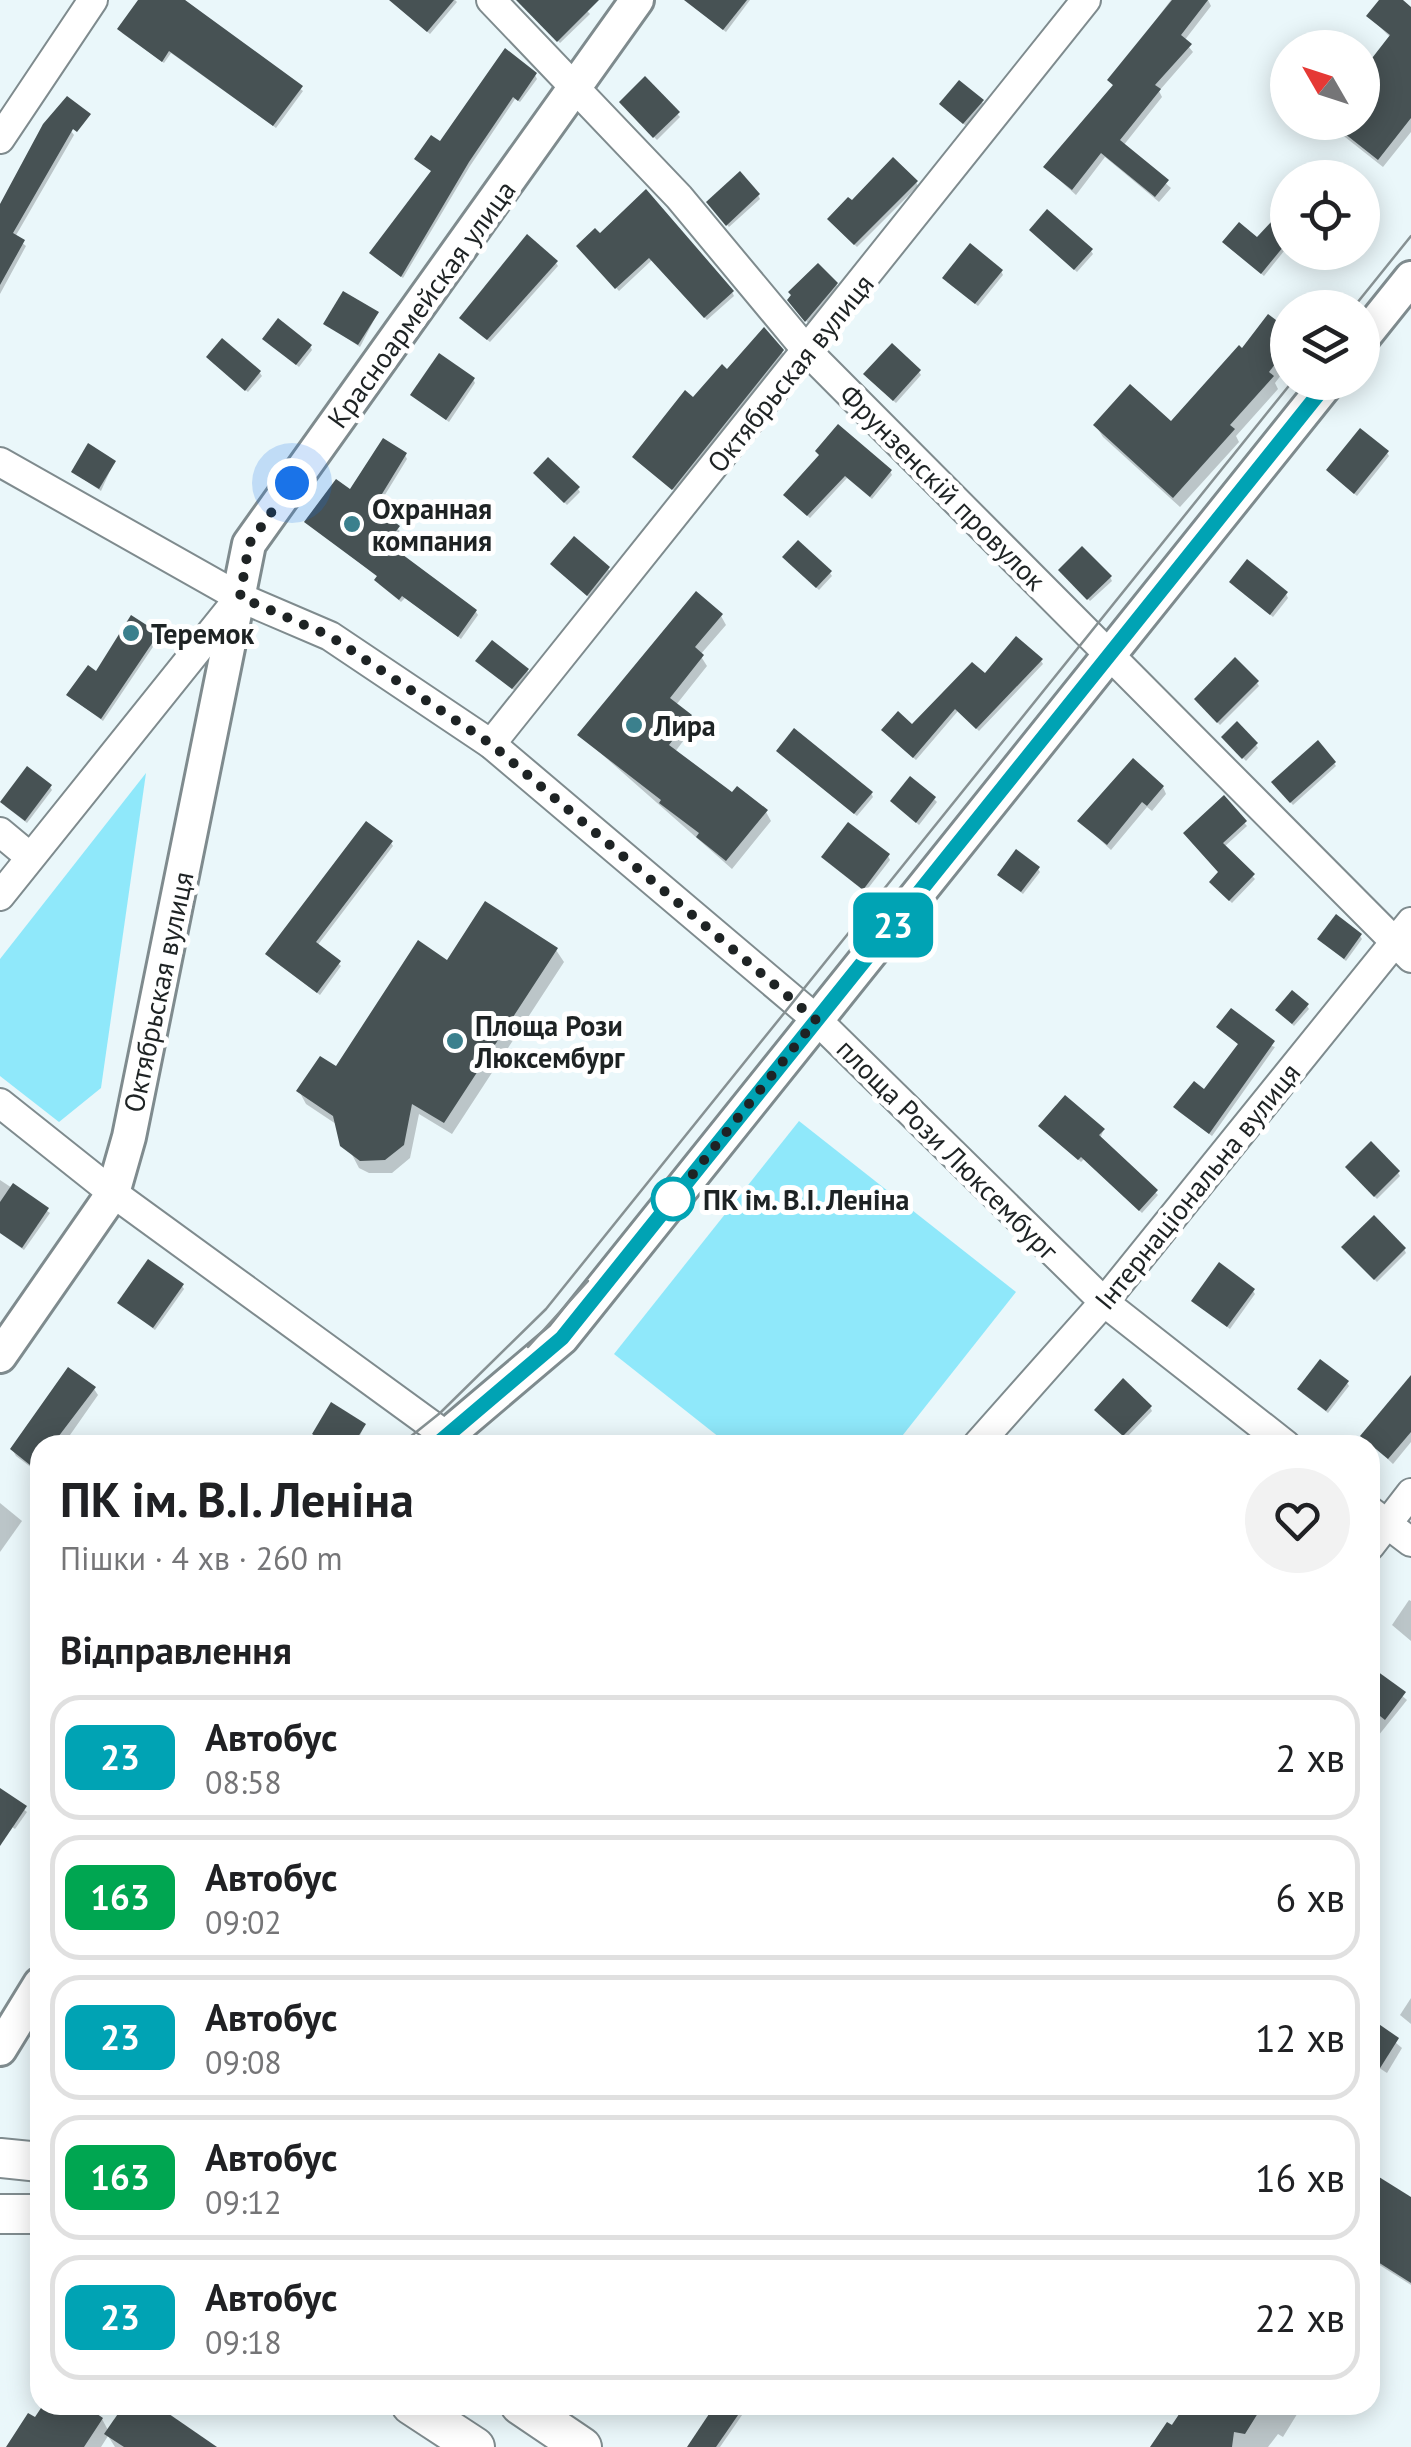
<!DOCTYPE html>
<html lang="uk">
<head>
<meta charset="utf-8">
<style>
  body { margin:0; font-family:"PT Sans",sans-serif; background:#f2f2f2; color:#202124; height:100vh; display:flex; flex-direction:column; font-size:38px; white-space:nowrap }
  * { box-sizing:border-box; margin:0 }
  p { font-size:32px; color:#757577 }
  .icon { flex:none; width:55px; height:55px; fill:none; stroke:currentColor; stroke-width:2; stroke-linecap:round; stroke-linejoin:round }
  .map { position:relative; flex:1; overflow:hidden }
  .panel { position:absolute; left:30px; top:1435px; width:1350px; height:980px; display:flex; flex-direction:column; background:#fff; border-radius:30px; box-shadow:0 5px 25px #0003 }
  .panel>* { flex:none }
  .badge { padding:0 20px; border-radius:15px; font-size:35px; line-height:65px }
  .needle { width:65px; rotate:309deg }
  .controls { position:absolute; left:1270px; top:30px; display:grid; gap:20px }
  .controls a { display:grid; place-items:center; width:110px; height:110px; border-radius:50%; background:#fff; box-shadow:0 5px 25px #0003; font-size:50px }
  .you { position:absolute; width:50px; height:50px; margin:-25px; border:8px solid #fff; border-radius:50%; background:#1a73e8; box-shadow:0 0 0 15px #1a73e833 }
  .map>.badge { position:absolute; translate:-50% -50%; box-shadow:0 0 0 5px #fff }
  h2 { padding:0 30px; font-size:38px; line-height:90px }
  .round { display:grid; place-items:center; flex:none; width:105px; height:105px; border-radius:52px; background:#f2f2f2 }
  .headline { display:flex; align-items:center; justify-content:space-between; height:170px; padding:0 30px }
  h1 { font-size:48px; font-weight:700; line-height:75px }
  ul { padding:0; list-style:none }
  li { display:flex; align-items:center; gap:30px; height:125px; margin:0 20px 15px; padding:0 10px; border:5px solid #e0e0e0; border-radius:30px }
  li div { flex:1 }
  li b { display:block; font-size:38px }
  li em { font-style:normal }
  li .badge { min-width:110px; font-weight:700; text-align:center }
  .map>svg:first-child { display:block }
  .green { fill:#8fe8fa }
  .shadow { fill:#0003 }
  .building { fill:#475254 }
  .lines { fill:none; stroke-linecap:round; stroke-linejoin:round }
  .minor-casing { stroke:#7f8b8e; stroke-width:32 }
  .tertiary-casing { stroke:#7f8b8e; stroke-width:38 }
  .secondary-casing { stroke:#7f8b8e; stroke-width:42 }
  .minor { stroke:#fff; stroke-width:28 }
  .tertiary { stroke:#fff; stroke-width:32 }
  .secondary { stroke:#fff; stroke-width:38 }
  .tram { stroke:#879193; stroke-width:2.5 }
  .line-casing { stroke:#fff; stroke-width:22 }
  .line { stroke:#00a3b4; stroke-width:15 }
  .walk { stroke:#1e2324; stroke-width:10; stroke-dasharray:0 18 }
  .poi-dot { fill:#3b808d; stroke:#fff; stroke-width:4 }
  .stop-dot { fill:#fff; stroke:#00a3b4; stroke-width:5 }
  .labels { text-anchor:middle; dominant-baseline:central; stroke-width:10; stroke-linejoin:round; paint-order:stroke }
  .street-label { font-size:28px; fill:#1e2324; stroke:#fff }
  .poi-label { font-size:28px; font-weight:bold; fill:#1e2324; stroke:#fff; text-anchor:start }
  .stop-label { font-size:28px; font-weight:bold; fill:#1e2324; stroke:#fff; text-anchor:start }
</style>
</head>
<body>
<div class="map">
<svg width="1411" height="2447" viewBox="0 0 1411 2447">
  <rect width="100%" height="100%" fill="#eaf7fa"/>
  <g class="green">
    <polygon points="146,773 101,1088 59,1122 0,1076 0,959"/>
    <polygon points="799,1121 1016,1292 895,1445 729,1445 614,1354"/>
  </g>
  <g class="shadow">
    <polygon points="140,0 185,0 303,91 276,128 171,53 164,63 122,33 120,29"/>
    <polygon points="401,0 455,0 457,2 430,34 399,8"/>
    <polygon points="531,0 577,0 590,14 560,43 527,9"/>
    <polygon points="696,0 750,0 726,32 695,8"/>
    <polygon points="1171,0 1208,0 1211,6 1184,41 1193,52 1159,91 1162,97 1123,146 1171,188 1159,202 1105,157 1076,195 1046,168 1114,87 1110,80"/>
    <polygon points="1382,0 1399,0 1411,10 1411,132 1383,167 1326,122 1362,122 1391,38 1369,16"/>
    <polygon points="535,75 537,79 520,102 515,99 470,166 403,278 374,257 372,253 433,172 417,159"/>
    <polygon points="645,80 680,117 657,140 624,106"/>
    <polygon points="982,102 984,105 966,126 944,107"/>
    <polygon points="71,131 74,135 15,237 26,246 0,294 0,205"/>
    <polygon points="916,182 918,186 857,247 832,223"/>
    <polygon points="758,195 760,199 729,227 711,206"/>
    <polygon points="1288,208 1288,246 1264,276 1227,246 1257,241"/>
    <polygon points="595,232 732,292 734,296 707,320 652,260 619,291 581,250"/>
    <polygon points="1034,234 1091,251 1093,254 1077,272"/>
    <polygon points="556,263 558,266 490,342 464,322"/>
    <polygon points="1001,271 1003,275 978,306 947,282"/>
    <polygon points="836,284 838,288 808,323 793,304"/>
    <polygon points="377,314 360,347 326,324"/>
    <polygon points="1288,332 1288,366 1275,383 1278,389 1236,436 1239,442 1180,507 1103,437 1096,426 1171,424 1243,352"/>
    <polygon points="267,342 310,346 312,350 299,367"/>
    <polygon points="782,352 784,355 675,491 637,461 727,372"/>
    <polygon points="211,361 260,373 262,376 248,392"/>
    <polygon points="919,372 921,375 896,403 868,378"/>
    <polygon points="473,379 475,383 449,422 413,396"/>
    <polygon points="1387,453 1389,456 1357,496 1331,474"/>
    <polygon points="405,455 407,459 375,511 400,531 388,547 476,612 478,615 461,639 405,598 401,602 379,584 379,578 307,522"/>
    <polygon points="822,456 890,471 892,475 872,499 847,478 810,518 788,499"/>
    <polygon points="114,462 101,491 73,472"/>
    <polygon points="538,476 578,489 580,492 567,505"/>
    <polygon points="787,561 830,573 832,576 819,590"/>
    <polygon points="555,568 608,569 610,572 590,598"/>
    <polygon points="1063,574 1110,577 1112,581 1090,601"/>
    <polygon points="1234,586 1286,594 1288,598 1273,617"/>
    <polygon points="721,616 726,625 700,655 707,666 676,705 695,725 675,752 733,795 766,812 771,821 732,869 580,735"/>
    <polygon points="157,634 159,638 103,721 72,698 96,674"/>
    <polygon points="1041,661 1043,664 979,731 958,711 916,760 886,734 912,727 985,677"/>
    <polygon points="480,664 527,670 529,674 515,691"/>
    <polygon points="1257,683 1259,686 1220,725 1199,703"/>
    <polygon points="1226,740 1256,745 1258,748 1246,761"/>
    <polygon points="781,755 871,793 873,797 857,816"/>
    <polygon points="1334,763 1336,766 1293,805 1276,786"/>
    <polygon points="50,787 52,790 27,823 5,806"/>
    <polygon points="1163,787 1166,794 1152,811 1147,807 1111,850 1080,821"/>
    <polygon points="934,799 937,802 919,825 893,802"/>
    <polygon points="1224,799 1247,826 1224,847 1255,879 1232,903 1214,886 1221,873"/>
    <polygon points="391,843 393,846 317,946 341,966 320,995 270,958"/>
    <polygon points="888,856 890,860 866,891 824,858"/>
    <polygon points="1038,869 1040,872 1023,894 1002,878"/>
    <polygon points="1360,936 1362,939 1346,961 1320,940"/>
    <polygon points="556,950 564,962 452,1134 419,1114 410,1158 392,1173 369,1173 359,1168 336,1124 306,1104 299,1091 337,1070 447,964"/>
    <polygon points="1307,1006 1309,1009 1294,1026 1278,1011"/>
    <polygon points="1219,1027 1275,1047 1212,1136 1178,1111 1205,1093 1240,1046"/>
    <polygon points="1043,1130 1103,1131 1100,1139 1158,1195 1142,1213 1084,1159 1081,1162"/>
    <polygon points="1350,1171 1398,1173 1400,1176 1377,1199"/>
    <polygon points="0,1180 50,1213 24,1250 0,1233"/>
    <polygon points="1404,1249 1406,1253 1377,1282 1346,1251"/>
    <polygon points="182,1286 184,1289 155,1330 120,1303"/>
    <polygon points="1253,1291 1255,1294 1230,1329 1194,1301"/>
    <polygon points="1411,1379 1411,1442 1393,1464 1364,1437"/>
    <polygon points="1347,1383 1349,1386 1328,1413 1302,1393"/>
    <polygon points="94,1389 98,1395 63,1445 40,1445 40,1474 16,1456 12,1449"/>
    <polygon points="1150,1407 1152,1411 1126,1438 1099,1413"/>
    <polygon points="364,1426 356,1445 328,1445 315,1434"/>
    <polygon points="1183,1437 1192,1445 1176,1445"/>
    <polygon points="0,1503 22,1521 0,1552"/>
    <polygon points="1409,1600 1411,1601 1411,1641 1392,1625"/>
    <polygon points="1370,1669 1407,1700 1370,1746"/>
    <polygon points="0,1791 27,1812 15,1829 0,1819"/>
    <polygon points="1411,1998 1411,2024 1400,2015"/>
    <polygon points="1370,2021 1402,2048 1387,2073 1370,2062"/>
    <polygon points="1370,2197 1411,2200 1411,2285 1370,2259"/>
    <polygon points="46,2405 80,2405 102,2419 109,2432 127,2405 152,2405 213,2447 115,2447 108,2436 101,2447 13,2447"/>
    <polygon points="718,2405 749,2405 720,2447 690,2447"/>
    <polygon points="1187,2405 1311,2405 1305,2415 1299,2411 1283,2437 1278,2434 1268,2447 1154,2447"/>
  </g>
  <g class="building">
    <polygon points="138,0 185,0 303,86 273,126 169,51 162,62 117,29"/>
    <polygon points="389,0 454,0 427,32"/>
    <polygon points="516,0 599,0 557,42"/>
    <polygon points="684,0 747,0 723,30"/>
    <polygon points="1172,0 1208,0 1181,35 1192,44 1155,85 1161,89 1120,140 1169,180 1155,197 1101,153 1072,190 1043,167 1113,85 1107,80"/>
    <polygon points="1379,0 1403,0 1411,7 1411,118 1378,160 1330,122 1362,122 1362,71 1390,35 1366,16"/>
    <polygon points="505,48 537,73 518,101 513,97 469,162 401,277 369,253 431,171 414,159 431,135 440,141"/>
    <polygon points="645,76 680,112 653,138 619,102"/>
    <polygon points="959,80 984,100 963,124 939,104"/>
    <polygon points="67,96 91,114 77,132 73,129 13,233 25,240 0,285 0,204 43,124"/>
    <polygon points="893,157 918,181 854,245 827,219 848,197 852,200"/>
    <polygon points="740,171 760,194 726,226 706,202"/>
    <polygon points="646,189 734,291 704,318 649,258 615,289 576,246 595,228 600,233"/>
    <polygon points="1288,204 1288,241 1261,274 1222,242 1239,222 1257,237"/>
    <polygon points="1047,209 1093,249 1074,270 1029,230"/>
    <polygon points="527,234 558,261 487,340 459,318"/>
    <polygon points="970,243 1003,270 975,304 942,278"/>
    <polygon points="818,263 838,283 805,322 787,300 791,295 788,292"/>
    <polygon points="343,291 379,312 358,345 323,324"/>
    <polygon points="1268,314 1288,329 1288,347 1269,372 1274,376 1230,425 1235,429 1173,498 1093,425 1130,384 1171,421 1239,345 1242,348"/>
    <polygon points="278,318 312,345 296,365 262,339"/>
    <polygon points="764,327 784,350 672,490 632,457 685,390 693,397 722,364 727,369"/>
    <polygon points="222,338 261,371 245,391 206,357"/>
    <polygon points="892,343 921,370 893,401 863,374"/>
    <polygon points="439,353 475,378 446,420 410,395"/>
    <polygon points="838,424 892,470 870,497 845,476 807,516 783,495 819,455 815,451"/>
    <polygon points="1360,428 1389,451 1354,494 1326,470"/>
    <polygon points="383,438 407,453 374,507 400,526 387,543 477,610 458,637 402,596 399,600 374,580 377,576 304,522 336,479 350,489"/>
    <polygon points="88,443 116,461 99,489 71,472"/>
    <polygon points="548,457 580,487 564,503 533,473"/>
    <polygon points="574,536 610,567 587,596 550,564"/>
    <polygon points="798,540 832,571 816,588 782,557"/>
    <polygon points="1082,546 1112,576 1087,600 1058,570"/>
    <polygon points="1247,559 1288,592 1270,615 1229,582"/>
    <polygon points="696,591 723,614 695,647 704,655 670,698 692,715 669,745 732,792 737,786 768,810 726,861 696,837 699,833 659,803 661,800 577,735"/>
    <polygon points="131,615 159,633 101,719 66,695 88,665 96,671"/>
    <polygon points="1016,636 1043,659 976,729 955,709 913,758 881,730 898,711 912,724 972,662 985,673"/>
    <polygon points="492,640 529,669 512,689 475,661"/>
    <polygon points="1235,657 1259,681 1217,723 1194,699"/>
    <polygon points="1237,721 1258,743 1242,759 1221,737"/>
    <polygon points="794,728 873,792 854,814 776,751"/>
    <polygon points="1318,740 1336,762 1290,803 1271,782"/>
    <polygon points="1133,758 1164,786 1147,806 1142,802 1107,845 1077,821"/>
    <polygon points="27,766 52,785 25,821 0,802"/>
    <polygon points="910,776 936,797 916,823 890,801"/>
    <polygon points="1224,795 1247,821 1223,843 1255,874 1229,901 1209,882 1218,872 1183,833"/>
    <polygon points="366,821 393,841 316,942 341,961 317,993 265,954"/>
    <polygon points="848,822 890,854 863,890 821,857"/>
    <polygon points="1016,849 1040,867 1021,892 997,875"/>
    <polygon points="485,901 558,948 444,1123 412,1104 404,1145 385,1160 360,1161 340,1146 333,1116 296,1091 320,1056 336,1066 418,940 447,960"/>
    <polygon points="1336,914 1362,934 1344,959 1317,939"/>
    <polygon points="1292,990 1309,1004 1292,1024 1275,1010"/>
    <polygon points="1231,1008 1275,1041 1209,1134 1173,1107 1194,1081 1204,1089 1238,1044 1216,1027"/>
    <polygon points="1065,1095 1105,1129 1099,1135 1158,1190 1139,1211 1081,1157 1078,1160 1038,1126"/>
    <polygon points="1371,1141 1400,1171 1374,1197 1345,1167"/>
    <polygon points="13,1183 49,1208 22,1248 0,1233 0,1202"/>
    <polygon points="1374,1215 1406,1248 1374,1280 1341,1247"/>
    <polygon points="148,1259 184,1284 153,1328 117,1303"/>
    <polygon points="1219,1262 1255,1289 1227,1327 1191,1301"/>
    <polygon points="1320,1359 1349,1381 1326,1411 1297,1389"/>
    <polygon points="68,1367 96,1387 52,1445 40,1445 40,1473 10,1449"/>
    <polygon points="1411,1375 1411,1432 1388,1459 1360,1436"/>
    <polygon points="1123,1378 1152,1406 1123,1436 1094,1410"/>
    <polygon points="331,1402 366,1424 353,1445 329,1445 312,1434"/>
    <polygon points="1370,1666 1406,1692 1385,1720 1370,1708"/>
    <polygon points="0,1788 27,1806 0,1846"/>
    <polygon points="1370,2018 1399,2038 1370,2084"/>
    <polygon points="1379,2177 1411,2197 1411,2283 1370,2257 1370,2192"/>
    <polygon points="43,2405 84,2405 103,2418 84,2447 6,2447 28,2413 35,2417"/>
    <polygon points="124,2405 156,2405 217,2447 124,2447 104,2434"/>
    <polygon points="715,2405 745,2405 716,2447 687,2447"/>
    <polygon points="1185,2405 1263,2405 1245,2434 1234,2432 1232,2447 1150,2447 1167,2422 1172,2425"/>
  </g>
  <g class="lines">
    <g class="minor-casing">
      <g id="minor">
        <polyline points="491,0 679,197 808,352 1411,958"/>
        <polyline points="0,139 93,0"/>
        <polyline points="0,462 239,597 330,636 491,744 817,1020 1104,1302 1286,1445"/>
        <polyline points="491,744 1086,0"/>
        <polyline points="0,832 30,857"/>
        <polyline points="0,896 239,598"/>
        <polyline points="0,1103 113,1193 459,1445"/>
        <polyline points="977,1445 1104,1302 1411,922"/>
        <polyline points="1370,1511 1411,1542"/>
        <polyline points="1370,1546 1411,1493"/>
      </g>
    </g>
    <g class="tertiary-casing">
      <g id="tertiary">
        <polyline points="1362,339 1411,278"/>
        <polyline points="0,1356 113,1193 129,1137 249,544 637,0"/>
        <polyline points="436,1445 562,1338 1328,382"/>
        <polyline points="0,2049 40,1984"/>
      </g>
    </g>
    <g class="secondary-casing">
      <g id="secondary">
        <polyline points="0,2158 40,2162"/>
        <polyline points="0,2214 40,2214"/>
        <polyline points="411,2405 475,2447"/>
        <polyline points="520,2405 582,2447"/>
      </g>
    </g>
    <use href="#minor" class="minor"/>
    <use href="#tertiary" class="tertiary"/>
    <use href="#secondary" class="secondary"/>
    <g class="tram">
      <polyline points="1353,308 1411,236"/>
      <polyline points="528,1347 588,1281"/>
      <polyline points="400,1445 440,1413 546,1309 1292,382"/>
      <polyline points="34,1937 40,1928"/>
    </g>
  </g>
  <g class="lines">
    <g class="line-casing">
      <polyline id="line" points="436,1445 562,1338 1328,382"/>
    </g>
    <use href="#line" class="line"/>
    <polyline class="walk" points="292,483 249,544 240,597 330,636 491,744 816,1020 673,1199"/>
  </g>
  <g class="poi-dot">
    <circle cx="352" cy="524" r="10"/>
    <circle cx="131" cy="633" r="10"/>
    <circle cx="634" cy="725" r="10"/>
    <circle cx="455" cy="1041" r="10"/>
  </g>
  <circle class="stop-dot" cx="673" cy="1199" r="20"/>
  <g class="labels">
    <g class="street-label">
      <text transform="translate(421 304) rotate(-54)">Красноармейская улица</text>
      <text transform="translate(790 373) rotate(-51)">Октябрьская вулиця</text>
      <text transform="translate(943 487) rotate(45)">Фрунзенскій провулок</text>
      <text transform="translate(158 992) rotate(-78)">Октябрьская вулиця</text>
      <text transform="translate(948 1149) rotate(45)">площа Рози Люксембург</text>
      <text transform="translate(1197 1186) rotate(-51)">Інтернаціональна вулиця</text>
    </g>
    <g class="poi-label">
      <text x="372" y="508">Охранная<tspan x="372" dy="32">компания</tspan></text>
      <text x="151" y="633">Теремок</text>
      <text x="654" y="725">Лира</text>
      <text x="475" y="1025">Площа Рози<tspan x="475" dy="32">Люксембург</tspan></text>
    </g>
    <g class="stop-label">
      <text x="703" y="1199">ПК ім. В.І. Леніна</text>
    </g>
  </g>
</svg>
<div class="controls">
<a><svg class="needle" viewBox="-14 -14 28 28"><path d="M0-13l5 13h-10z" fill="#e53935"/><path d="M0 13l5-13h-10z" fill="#757577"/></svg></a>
<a><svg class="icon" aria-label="locate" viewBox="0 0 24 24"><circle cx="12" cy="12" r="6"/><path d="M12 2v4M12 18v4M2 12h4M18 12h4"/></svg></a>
<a><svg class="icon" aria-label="layers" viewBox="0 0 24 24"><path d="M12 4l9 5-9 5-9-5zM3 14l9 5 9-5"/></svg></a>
</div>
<div class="you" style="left:292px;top:483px"></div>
<b class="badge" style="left:893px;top:925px;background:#00a3b4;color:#fff">23</b>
<section class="panel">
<div class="headline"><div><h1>ПК ім. В.І. Леніна</h1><p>Пішки · 4 хв · 260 m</p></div><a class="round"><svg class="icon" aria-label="heart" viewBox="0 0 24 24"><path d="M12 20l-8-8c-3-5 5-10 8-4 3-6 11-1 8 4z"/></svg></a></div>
<h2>Відправлення</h2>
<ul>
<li><span class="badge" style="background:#00a3b4;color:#fff">23</span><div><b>Автобус</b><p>08:58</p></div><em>2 хв</em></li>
<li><span class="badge" style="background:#00a651;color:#fff">163</span><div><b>Автобус</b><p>09:02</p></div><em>6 хв</em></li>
<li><span class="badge" style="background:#00a3b4;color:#fff">23</span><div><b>Автобус</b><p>09:08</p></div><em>12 хв</em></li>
<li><span class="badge" style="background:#00a651;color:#fff">163</span><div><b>Автобус</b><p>09:12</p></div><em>16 хв</em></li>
<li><span class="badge" style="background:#00a3b4;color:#fff">23</span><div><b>Автобус</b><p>09:18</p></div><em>22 хв</em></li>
</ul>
</section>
</div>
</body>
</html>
